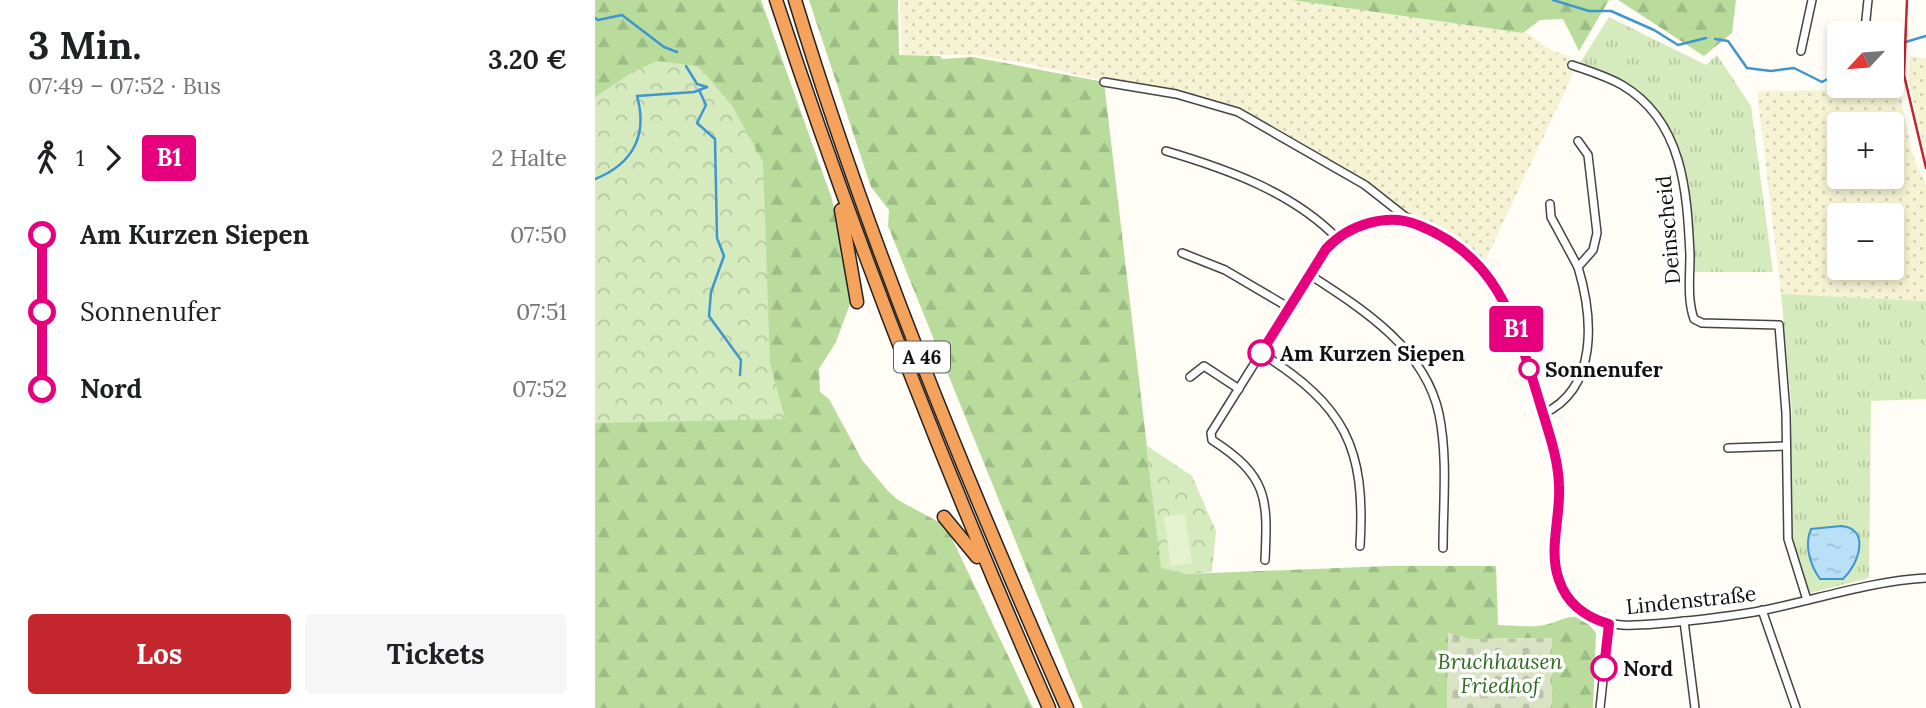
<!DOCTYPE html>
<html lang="de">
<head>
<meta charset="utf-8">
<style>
  body { margin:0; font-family:Lora,serif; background:#f6f6f6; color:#202124; height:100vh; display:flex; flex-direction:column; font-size:26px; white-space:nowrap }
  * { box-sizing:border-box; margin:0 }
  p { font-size:23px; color:#757577 }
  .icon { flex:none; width:38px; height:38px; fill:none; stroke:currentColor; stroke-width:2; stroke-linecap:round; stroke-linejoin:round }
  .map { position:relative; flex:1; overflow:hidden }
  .sheet { display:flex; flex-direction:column; background:#fff; width:595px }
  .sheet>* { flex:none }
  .badge { padding:0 14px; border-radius:5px; font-size:24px; line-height:46px }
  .needle { width:46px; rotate:244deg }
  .buttons { position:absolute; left:1232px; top:21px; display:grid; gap:14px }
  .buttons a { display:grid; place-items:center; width:77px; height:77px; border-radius:7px; background:#fff; box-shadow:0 4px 10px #0003; font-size:35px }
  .map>.badge { position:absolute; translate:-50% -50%; box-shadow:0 0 0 4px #fff }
  .legs { display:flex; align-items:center; gap:10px; height:77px; padding:0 28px; font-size:23px }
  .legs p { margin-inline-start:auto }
  .overview { display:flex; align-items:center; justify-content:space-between; height:119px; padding:0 28px }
  h1 { font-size:38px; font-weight:700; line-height:52px }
  .action { display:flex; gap:14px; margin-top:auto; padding:14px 28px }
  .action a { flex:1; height:80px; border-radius:7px; background:#c4262e; color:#fff; font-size:28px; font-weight:700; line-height:80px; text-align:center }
  .action a+a { background:#f6f6f6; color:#202124 }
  ul { padding:0 28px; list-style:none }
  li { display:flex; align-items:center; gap:24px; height:77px; font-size:26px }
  li i { display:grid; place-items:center; width:10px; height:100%; margin:0 9px; background:currentColor }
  li i::after { content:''; width:18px; height:18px; margin:-9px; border:5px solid; border-radius:50%; background:#fff }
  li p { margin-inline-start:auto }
  li:first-child i { background:linear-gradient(#0000 50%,currentColor 0) }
  li:last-child i { background:linear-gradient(currentColor 50%,#0000 0) }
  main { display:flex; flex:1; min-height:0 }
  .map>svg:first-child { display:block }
  .farmland { fill:url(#farmland-dots); fill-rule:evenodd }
  .grass { fill:url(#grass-tufts) }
  .forest { fill:url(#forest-firs) }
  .cemetery { fill:url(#cemetery-stones) }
  .park { fill:url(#park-crowns) }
  .pitch { fill:#e6f2cf }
  .water { fill:url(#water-ripples); stroke:#3f96cf; stroke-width:2 }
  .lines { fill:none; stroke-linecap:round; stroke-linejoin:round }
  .stream { stroke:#3f96cf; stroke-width:2.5 }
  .minor-casing { stroke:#444; stroke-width:10 }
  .motorway-casing { stroke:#222; stroke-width:15 }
  .minor { stroke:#fff; stroke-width:7 }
  .motorway { stroke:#f5a25d; stroke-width:12 }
  .rail { stroke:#c4262e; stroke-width:2.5 }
  .line-1-casing { stroke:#fff; stroke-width:16 }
  .line-1 { stroke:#e6007e; stroke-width:10 }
  .stop-1-dot { fill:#fff; stroke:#e6007e; stroke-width:3.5 }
  .labels { text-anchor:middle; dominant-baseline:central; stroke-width:7; stroke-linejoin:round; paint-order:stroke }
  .shield { fill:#fff; stroke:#585858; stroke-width:2 }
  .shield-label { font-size:19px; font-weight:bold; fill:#111 }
  .street-label { font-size:21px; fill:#111; stroke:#fff }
  .stop-label { font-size:21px; font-weight:bold; fill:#111; stroke:#fff; text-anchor:start }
  .park-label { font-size:21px; font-style:italic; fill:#2f6b1f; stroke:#fff }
</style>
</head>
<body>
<main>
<section class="sheet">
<div class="overview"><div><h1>3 Min.</h1><p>07:49 – 07:52 · Bus</p></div><b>3.20 €</b></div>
<div class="legs"><svg class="icon" aria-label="walk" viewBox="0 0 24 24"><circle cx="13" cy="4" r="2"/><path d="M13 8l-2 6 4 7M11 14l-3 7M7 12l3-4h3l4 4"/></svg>1<svg class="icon" aria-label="forward" viewBox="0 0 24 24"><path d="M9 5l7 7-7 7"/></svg><b class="badge" style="background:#e6007e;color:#fff">B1</b><p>2 Halte</p></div>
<ul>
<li><i style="color:#e6007e"></i><b>Am Kurzen Siepen</b><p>07:50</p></li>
<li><i style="color:#e6007e"></i><span>Sonnenufer</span><p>07:51</p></li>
<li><i style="color:#e6007e"></i><b>Nord</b><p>07:52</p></li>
</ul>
<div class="action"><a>Los</a><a>Tickets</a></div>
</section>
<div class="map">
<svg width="1331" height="708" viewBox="0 0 1331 708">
  <defs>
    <pattern id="farmland-dots" width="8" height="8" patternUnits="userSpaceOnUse" patternTransform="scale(1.75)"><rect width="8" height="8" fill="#f6f3d4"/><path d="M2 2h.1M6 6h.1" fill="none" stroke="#d2cfb5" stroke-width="1.8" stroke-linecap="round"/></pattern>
    <pattern id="grass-tufts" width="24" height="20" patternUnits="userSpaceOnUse" patternTransform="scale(1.75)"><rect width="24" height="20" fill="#d5ebbd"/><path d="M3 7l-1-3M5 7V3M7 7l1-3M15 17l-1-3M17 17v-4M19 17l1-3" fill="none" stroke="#b6c8a1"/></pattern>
    <pattern id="forest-firs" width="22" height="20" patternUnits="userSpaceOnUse" patternTransform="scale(1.75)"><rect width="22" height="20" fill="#b9dc9c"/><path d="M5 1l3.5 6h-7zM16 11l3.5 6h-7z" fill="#9ebc85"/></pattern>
    <pattern id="cemetery-stones" width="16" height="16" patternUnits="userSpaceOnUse" patternTransform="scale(1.75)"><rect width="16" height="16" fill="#d9e3c4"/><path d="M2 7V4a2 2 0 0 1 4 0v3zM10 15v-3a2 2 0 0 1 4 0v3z" fill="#b9c2a7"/></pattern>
    <pattern id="park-crowns" width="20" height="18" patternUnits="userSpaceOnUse" patternTransform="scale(1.75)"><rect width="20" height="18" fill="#d5ebbd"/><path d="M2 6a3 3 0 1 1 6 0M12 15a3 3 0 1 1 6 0" fill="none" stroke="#b6c8a1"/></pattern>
    <pattern id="water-ripples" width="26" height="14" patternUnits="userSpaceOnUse" patternTransform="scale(1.75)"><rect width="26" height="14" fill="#b9e0f7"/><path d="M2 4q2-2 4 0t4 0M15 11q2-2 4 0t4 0" fill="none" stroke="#9ebfd3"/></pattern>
  </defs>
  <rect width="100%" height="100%" fill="#fffdf5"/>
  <g class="farmland">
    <polygon points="305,0 696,0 932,33 957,51 975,56 974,67 978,74 890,261 856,237 815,217 768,182 643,111 434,64 377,55 307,55"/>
    <polygon points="1315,56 1331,58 1331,155 1314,82"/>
    <path d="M1304,89L1317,153L1331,185V301L1186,294L1162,91ZM1244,124H1297V177H1244ZM1244,215H1297V268H1244Z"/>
  </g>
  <g class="grass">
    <path d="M1014,17L1111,65L1122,55L1156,106L1178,272H1094C1085,166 1094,110 981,69Z"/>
    <polygon points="1186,294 1331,301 1331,399 1276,401 1274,578 1215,593 1192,527 1197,412"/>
  </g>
  <g class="forest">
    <polygon points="0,0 166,0 237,199 253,275 256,301 241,342 224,369 225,392 234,399 267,460 293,491 303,500 351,526 438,708 0,708"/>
    <path d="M214,0H303L304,55L345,56L347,59L378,57L509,82L554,464L591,574L793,566H901L903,625C915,625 929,627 942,626C970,624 978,603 1001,633L998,708H957V638L874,639L854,633L852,708H488L293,226L294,210L276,187Z"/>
    <polygon points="696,0 1014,0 984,51 968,19 945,20 928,33"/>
    <polygon points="1023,0 1141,0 1137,33 1109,56"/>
  </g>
  <polygon class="cemetery" points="853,632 874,639 957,638 957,708 852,708"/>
  <g class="park">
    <polygon points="63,61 101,66 108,71 138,107 168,162 175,363 190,419 0,423 0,97 39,71"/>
    <polygon points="551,445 597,476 621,531 617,572 591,574 566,568"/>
  </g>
  <polygon class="pitch" points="590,514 597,563 576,566 569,517"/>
  <path class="water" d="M1246,526C1276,528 1264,564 1248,579H1225C1215,565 1209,545 1216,529Z"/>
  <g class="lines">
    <g class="stream">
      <polyline points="958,0 994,11 1016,11 1059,30 1083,45 1111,38"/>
      <polyline points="0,18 3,20 27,15 69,47 82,52"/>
      <polyline points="1120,39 1133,41 1152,68 1176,71 1199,68 1227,82 1244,73"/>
      <polyline points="1297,46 1331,36"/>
      <polyline points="91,66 102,84 112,87"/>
      <polyline points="104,90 111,105 102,123 120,139 122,238 129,256 116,292 114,316 146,360 145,375"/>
      <path d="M0,179C38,164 53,135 42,96L99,92L112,87"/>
    </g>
    <g class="minor-casing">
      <g id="minor">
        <polyline points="1270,29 1273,0"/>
        <polyline points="1206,51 1217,0"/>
        <path d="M977,65C994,71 1011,76 1027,85C1088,121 1092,191 1095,255C1095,275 1092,300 1099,319L1107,323L1184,325L1191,413L1193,539L1212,600"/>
        <polyline points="509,82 581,94 643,112 770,185 817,222"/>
        <path d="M571,151C632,169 697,192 742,238"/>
        <polyline points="955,204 956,217 983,267"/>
        <polyline points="587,253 630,270 693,307"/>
        <path d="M715,275C766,308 830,348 844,414C853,458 848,504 848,548"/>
        <path d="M666,353C750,406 771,447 765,546"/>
        <polyline points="595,377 609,366 644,389"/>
        <path d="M948,414C1004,388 998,317 983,267L998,250L1002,233L993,155L983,141"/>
        <polyline points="1133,448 1191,446"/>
        <path d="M670,560C673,498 673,476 617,440L616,433L731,249C749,230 775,219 802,221C820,222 835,230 850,239C909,276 921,326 940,388C949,417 959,446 963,475C969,522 940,587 993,616C1018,629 1044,625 1071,623C1104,620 1138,616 1170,610C1223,599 1277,581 1331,578"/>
        <polyline points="1167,610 1201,708"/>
        <polyline points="1089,621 1100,708"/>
        <polyline points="1005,708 1014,624"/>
      </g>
    </g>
    <g class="motorway-casing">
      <g id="motorway">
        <path d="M181,0C260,241 352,476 454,708"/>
        <path d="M200,0C273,241 370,477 472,708"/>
        <polyline points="246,210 262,302"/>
        <polyline points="349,517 382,557"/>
      </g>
    </g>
    <use href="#minor" class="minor"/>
    <use href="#motorway" class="motorway"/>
    <polyline class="rail" points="1312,0 1309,75 1331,168"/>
  </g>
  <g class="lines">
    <g class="line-1-casing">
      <path id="line-1" d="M666,353L731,249C753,225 792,212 823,225C903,256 920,322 943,397C951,425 963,455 964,485C966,516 953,550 964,580C972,604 990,617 1014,624L1009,668"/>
    </g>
    <use href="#line-1" class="line-1"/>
  </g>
  <g class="stop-1-dot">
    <circle cx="666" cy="353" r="12"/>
    <circle cx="934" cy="369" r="9"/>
    <circle cx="1009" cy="668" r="12"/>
  </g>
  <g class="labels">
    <rect class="shield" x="299" y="341.5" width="56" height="31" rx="5"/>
    <g class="shield-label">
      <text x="327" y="357">A 46</text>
    </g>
    <g class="street-label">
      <text transform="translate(1073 230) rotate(-95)">Deinscheid</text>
      <text transform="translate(1096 600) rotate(-6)">Lindenstraße</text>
    </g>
    <g class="stop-label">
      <text x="685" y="353">Am Kurzen Siepen</text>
      <text x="950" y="369">Sonnenufer</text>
      <text x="1028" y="668">Nord</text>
    </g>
    <g class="park-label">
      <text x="905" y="661">Bruchhausen<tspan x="905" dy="24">Friedhof</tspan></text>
    </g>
  </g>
</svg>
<div class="buttons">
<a><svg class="needle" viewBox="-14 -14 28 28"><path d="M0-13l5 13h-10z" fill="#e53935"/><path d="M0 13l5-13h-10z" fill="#757577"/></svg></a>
<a>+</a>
<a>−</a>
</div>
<b class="badge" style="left:921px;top:329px;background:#e6007e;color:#fff">B1</b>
</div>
</main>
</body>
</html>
